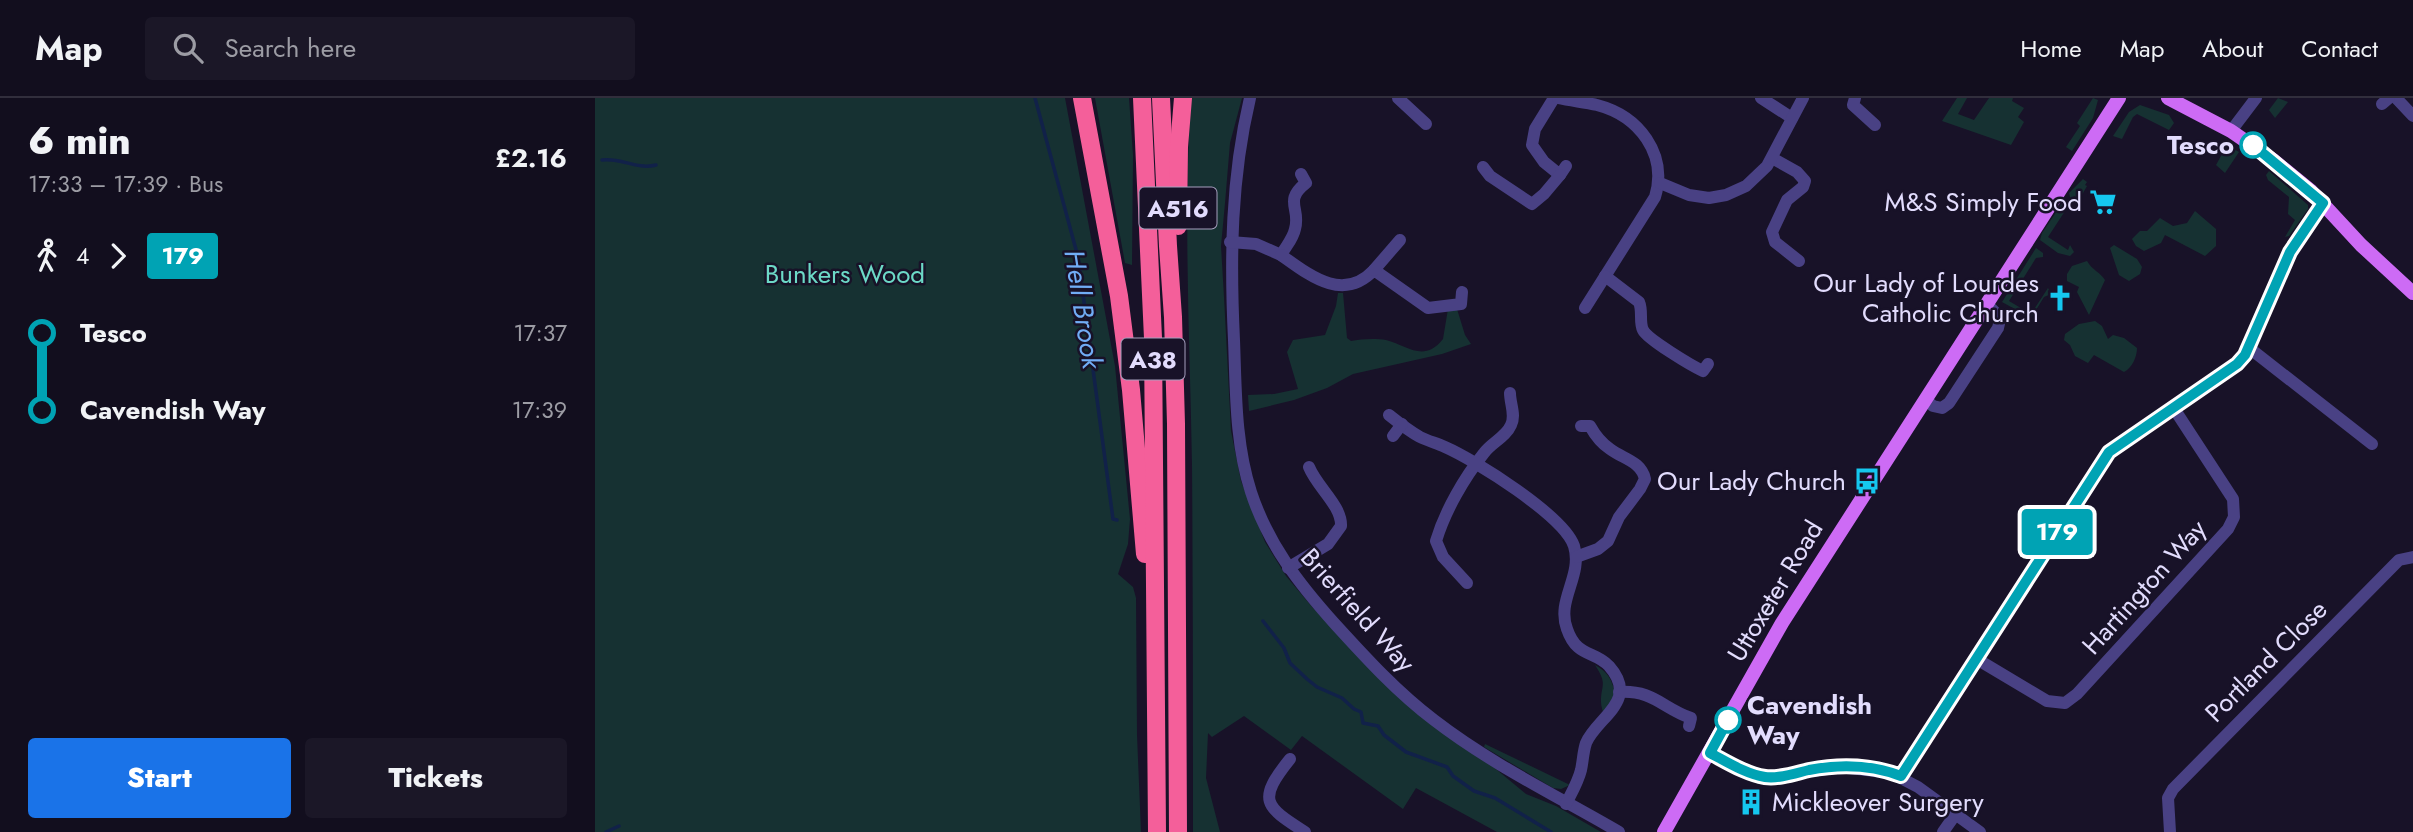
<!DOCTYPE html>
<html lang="en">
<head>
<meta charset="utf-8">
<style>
  body { margin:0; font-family:Jost,sans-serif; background:#1b1727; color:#f1f3f6; height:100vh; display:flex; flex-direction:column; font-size:26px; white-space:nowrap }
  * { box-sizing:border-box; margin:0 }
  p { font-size:23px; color:#9c9ca4 }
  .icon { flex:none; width:38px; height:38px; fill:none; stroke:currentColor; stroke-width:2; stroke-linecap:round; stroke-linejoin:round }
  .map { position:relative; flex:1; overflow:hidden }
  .panel { display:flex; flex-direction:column; background:#120e1e; width:595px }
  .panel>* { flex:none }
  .badge { padding:0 14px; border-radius:5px; font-size:24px; line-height:46px }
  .map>.badge { position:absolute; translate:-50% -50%; box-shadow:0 0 0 4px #fff }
  .legs { display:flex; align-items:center; gap:10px; height:77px; padding:0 28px; font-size:23px }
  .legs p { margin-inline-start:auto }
  .headline { display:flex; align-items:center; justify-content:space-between; height:119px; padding:0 28px }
  h1 { font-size:38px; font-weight:800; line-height:52px }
  .action { display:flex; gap:14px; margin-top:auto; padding:14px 28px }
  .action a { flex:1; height:80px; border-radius:7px; background:#1a73e8; color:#fff; font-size:28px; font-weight:800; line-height:80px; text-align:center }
  .action a+a { background:#1b1727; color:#f1f3f6 }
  ul { padding:0 28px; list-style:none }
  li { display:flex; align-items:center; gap:24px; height:77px; font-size:26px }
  li i { display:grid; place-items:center; width:10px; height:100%; margin:0 9px; background:currentColor }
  li i::after { content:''; width:18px; height:18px; margin:-9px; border:5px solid; border-radius:50%; background:#120e1e }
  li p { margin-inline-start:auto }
  li:first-child i { background:linear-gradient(#0000 50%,currentColor 0) }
  li:last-child i { background:linear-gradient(currentColor 50%,#0000 0) }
  header { display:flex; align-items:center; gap:42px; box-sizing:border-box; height:98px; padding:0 35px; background:#120e1e; border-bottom:2px solid #312e3c }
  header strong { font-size:33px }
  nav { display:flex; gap:38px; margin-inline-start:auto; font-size:24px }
  .search { width:490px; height:63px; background:#1b1727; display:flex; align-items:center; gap:18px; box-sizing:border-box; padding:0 24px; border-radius:7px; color:#9c9ca4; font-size:26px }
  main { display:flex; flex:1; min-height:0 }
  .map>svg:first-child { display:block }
  .green { fill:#163132 }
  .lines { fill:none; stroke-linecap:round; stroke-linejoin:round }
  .stream { stroke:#112149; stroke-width:3.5 }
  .minor { stroke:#494184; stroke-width:12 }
  .major { stroke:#cd6bf5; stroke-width:14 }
  .highway { stroke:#f45f9a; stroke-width:18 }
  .line-1-casing { stroke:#fff; stroke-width:16 }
  .line-1 { stroke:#00a3b4; stroke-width:10 }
  .stop-1-dot { fill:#fff; stroke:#00a3b4; stroke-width:3.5 }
  .labels { text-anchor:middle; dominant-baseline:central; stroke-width:5; stroke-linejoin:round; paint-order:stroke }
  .shield { fill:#181228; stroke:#a59fbd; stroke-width:2 }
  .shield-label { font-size:24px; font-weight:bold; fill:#e2dcfd }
  .stop-label { font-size:26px; font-weight:bold; fill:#e2dcfd; stroke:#181228; text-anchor:end }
  .poi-label { font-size:26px; fill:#e2dcfd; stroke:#181228; text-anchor:end }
  .park-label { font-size:26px; fill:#6cd9c7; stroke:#181228 }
  .street-label { font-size:26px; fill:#e2dcfd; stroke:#181228 }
  .water-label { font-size:28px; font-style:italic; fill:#71adf6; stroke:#181228 }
</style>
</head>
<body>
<header>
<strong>Map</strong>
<div class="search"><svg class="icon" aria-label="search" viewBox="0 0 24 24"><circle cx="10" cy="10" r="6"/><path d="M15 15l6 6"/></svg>Search here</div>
<nav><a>Home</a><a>Map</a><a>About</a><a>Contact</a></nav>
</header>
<main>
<section class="panel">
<div class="headline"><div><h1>6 min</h1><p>17:33 – 17:39 · Bus</p></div><b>£2.16</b></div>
<div class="legs"><svg class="icon" aria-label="walk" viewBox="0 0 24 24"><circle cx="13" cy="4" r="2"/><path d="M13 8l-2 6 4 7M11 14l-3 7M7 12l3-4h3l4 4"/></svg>4<svg class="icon" aria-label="forward" viewBox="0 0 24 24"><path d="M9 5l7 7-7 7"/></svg><b class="badge" style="background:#00a3b4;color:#fff">179</b></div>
<ul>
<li><i style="color:#00a3b4"></i><b>Tesco</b><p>17:37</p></li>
<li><i style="color:#00a3b4"></i><b>Cavendish Way</b><p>17:39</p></li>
</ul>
<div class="action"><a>Start</a><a>Tickets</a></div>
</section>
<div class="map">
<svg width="1818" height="734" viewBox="0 0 1818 734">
  <rect width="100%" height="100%" fill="#181228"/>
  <g class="green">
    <polygon points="0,0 470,0 520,268 535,421 533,446 523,476 538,489 541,500 542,637 546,734 0,734"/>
    <polygon points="500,0 534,0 538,57 537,167 530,165"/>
    <path d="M596,0H647L635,45L630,105L626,148L629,199L636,333L646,383L670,444L691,478L718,510L890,662L931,696L961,708L1006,734H902L821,690L808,711L707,638L696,652L649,618L617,639L613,635L611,680L625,734H598C598,612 598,489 597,367C595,245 588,122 596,0Z"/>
    <polygon points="1362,0 1372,0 1363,16 1379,22 1394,0 1418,0 1417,3 1429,10 1423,19 1429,24 1416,47 1347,23"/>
    <polygon points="1498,0 1503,2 1498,20 1477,53 1471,49 1485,28 1482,25"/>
    <polygon points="1683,0 1693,4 1680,20 1674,12"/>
    <polygon points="1545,7 1574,17 1579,25 1574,32 1542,16 1538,19 1527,41 1518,38 1534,14"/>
    <polygon points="1632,47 1644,54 1630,75 1621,67"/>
    <polygon points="1674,73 1713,107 1713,111 1694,138 1690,139 1700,122 1693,116 1694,99 1673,82 1671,77"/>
    <polygon points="1488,81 1492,84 1490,87 1492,88 1484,102 1479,98 1476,103 1474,95"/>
    <polygon points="1468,104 1470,107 1470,113 1453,139 1473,152 1475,147 1479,154 1475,158 1463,155 1445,142 1447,135"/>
    <polygon points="1600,113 1621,131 1621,148 1610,158 1570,137 1566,145 1549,153 1541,148 1537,141 1545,133 1552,133 1565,120 1578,128 1592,125"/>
    <polygon points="1519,147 1542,161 1547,169 1545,176 1534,183 1524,177 1515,150"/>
    <polygon points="1441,150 1448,155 1448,159 1441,160 1414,203 1436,216 1453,190 1456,196 1449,199 1436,220 1407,204"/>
    <path d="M1492,163C1497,172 1505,174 1510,182L1494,217L1482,194L1484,189L1472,183V176L1477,168Z"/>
    <path d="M743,195H748L752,240L756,243C766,241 780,240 791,242C813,248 829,265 848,241L853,211H862L870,237L876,246L847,256L758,276L732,290L699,302L654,313L653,297L679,296L703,291L692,254L698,242L730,237L741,208Z"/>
    <path d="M1500,223L1507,228L1513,241L1518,237L1529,240L1542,250C1542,259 1537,270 1529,274L1499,257L1493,265L1480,258L1475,247L1469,242L1470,236L1484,226Z"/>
    <path d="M1000,567C1013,574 1017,582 1020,595L1009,617C1008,613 1006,609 1006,604C1006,586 1013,587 1000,567Z"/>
    <polygon points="890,646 975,687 966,691 958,690 889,649"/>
  </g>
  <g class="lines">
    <g class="stream">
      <polyline points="440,0 483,159 518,421 522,422"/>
      <path d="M7,62C26,59 41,72 61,67"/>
      <polyline points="668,523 689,550 695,565 712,581 722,589 747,600 759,611 766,614 768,625 783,628 789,637 811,654 852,669 858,678 879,693 900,700 956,734"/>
      <polyline points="11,734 24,728"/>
    </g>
    <g class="minor">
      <path d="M655,0C636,80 635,159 639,242C641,292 640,345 656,394C673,446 704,486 740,526C771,560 802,594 839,622C896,666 962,698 1024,734"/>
      <polyline points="803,0 831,26"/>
      <polyline points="959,0 940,31 937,47 949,64 965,77 971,68"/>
      <path d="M963,0C976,3 989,4 1002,7C1044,18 1073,56 1060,99L990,210"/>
      <polyline points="1166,0 1197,20"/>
      <polyline points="1260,0 1258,7 1280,27"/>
      <polyline points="1801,0 1818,18"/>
      <polyline points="1787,6 1794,0"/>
      <polyline points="1636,33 1661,0"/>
      <polyline points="1177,60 1202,74 1210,83 1208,89 1192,102 1177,134 1180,144 1204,163"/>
      <polyline points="888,69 895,78 937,106 949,96 965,77"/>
      <polyline points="1065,85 1094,97 1114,100 1131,97 1151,88 1172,68 1208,0"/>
      <path d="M635,144L661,146L686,157C691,148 698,141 700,131C706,110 688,103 711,85L706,76"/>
      <path d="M686,157C714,177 748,205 779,172L833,210L866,206L867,194"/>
      <polyline points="779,172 805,142"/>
      <path d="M1010,178L1044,204C1048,213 1044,224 1048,232C1052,241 1097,268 1108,273L1113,266"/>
      <polyline points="1653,249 1777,346"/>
      <path d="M1330,301L1338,308L1347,310L1354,305L1403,230C1407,218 1399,213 1391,206"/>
      <path d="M794,317C804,325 814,333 825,339C833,343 841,345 850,349C880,362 969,418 979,448C988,478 961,502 972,531C982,560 999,552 1014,568C1045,603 1002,619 991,645C988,654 988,663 986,672C983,684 977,694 971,706"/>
      <polyline points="798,338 807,326"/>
      <path d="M981,459L1003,451L1013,443L1024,419L1045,391L1050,381C1046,363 1028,361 1015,351C1006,345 1000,337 995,328H986"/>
      <path d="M693,470L733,446L746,428C747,408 722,389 714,369"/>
      <path d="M872,485L848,459L841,443C850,413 869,380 889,355C896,345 911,339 916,327C921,317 915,306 915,295"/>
      <polyline points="1380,560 1452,603 1470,605 1482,596 1633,431 1639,419 1638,401 1578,309"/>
      <path d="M1024,594C1059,592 1067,610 1096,620L1094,628"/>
      <polyline points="1115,655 1153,673 1171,679 1247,669 1296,675 1323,689 1385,734"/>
      <path d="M695,661C662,702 669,708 710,734"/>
      <polyline points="1306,678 1514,354 1646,262 1695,154 1728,105"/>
      <polyline points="1348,734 1360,717"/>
      <polyline points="1575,734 1573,700 1578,691 1800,466 1804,462 1818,459"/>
    </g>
    <g class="major">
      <polyline points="1573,0 1636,33 1678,62 1716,93 1766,147 1818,195"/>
      <polyline points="1069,734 1187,525 1524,0"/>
    </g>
    <g class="highway">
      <polyline points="487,0 524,198 536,292 550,456"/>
      <polyline points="547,0 558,240 562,734"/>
      <polyline points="566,0 573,148 578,219 581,326 583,734"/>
      <polyline points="583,128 584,49 588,0"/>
    </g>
  </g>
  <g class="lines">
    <g class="line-1-casing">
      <path id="line-1" d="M1133,622L1115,655C1132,664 1151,676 1170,679C1184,681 1201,675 1214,672C1245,666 1277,667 1306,678L1514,354L1642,266L1650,257L1695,154L1728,105L1658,47"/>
    </g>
    <use href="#line-1" class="line-1"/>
  </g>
  <defs>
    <g id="supermarket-bare" transform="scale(2.1)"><path d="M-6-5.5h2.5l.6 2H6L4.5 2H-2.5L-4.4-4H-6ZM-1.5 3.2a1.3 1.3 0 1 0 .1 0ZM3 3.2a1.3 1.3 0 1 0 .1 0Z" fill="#15c7ef" stroke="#181228" stroke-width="2.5" paint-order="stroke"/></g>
    <g id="church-bare" transform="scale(2.1)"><path d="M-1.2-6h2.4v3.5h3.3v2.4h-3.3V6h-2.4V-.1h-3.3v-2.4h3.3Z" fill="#15c7ef" stroke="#181228" stroke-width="2.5" paint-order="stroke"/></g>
    <g id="bus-bare" transform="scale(2.1)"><path d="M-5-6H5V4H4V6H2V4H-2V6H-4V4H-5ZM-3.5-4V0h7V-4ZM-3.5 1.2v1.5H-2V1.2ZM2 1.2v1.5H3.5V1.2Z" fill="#15c7ef" stroke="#181228" stroke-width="2.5" paint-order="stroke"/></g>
    <g id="building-bare" transform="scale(2.1)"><path d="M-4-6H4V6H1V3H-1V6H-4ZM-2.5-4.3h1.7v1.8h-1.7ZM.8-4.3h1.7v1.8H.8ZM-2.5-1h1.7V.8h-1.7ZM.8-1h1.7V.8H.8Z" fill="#15c7ef" stroke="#181228" stroke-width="2.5" paint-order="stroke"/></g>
  </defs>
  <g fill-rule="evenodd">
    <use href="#supermarket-bare" x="1508" y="104"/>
    <use href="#church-bare" x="1465" y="200"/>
    <use href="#bus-bare" x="1272" y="383"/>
    <use href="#building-bare" x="1156" y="704"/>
  </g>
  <g class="stop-1-dot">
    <circle cx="1658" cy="47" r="12"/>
    <circle cx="1133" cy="622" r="12"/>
  </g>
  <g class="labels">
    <g class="shield">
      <rect x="544.5" y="89.5" width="77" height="41" rx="5"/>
      <rect x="526.5" y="240.5" width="63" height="41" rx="5"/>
    </g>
    <g class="shield-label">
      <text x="583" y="110">A516</text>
      <text x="558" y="261">A38</text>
    </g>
    <g class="stop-label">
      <text x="1639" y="47">Tesco</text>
      <text x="1152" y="607" text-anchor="start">Cavendish<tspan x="1152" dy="30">Way</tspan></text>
    </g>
    <g class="poi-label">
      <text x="1487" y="104">M&amp;S Simply Food</text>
      <text x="1444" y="185">Our Lady of Lourdes<tspan x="1444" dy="30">Catholic Church</tspan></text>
      <text x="1251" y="383">Our Lady Church</text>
      <text x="1177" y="704" text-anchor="start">Mickleover Surgery</text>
    </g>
    <g class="park-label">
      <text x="250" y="176">Bunkers Wood</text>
    </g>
    <g class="street-label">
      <text transform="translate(1549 489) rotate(-48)">Hartington Way</text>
      <text transform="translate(1180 493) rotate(-59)">Uttoxeter Road</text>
      <text transform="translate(763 512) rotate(48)">Brierfield Way</text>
      <text transform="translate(1671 563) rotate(-45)">Portland Close</text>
    </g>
    <g class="water-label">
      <text transform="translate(488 211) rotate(81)">Hell Brook</text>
    </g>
  </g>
</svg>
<b class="badge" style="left:1462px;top:434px;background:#00a3b4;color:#fff">179</b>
</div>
</main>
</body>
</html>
